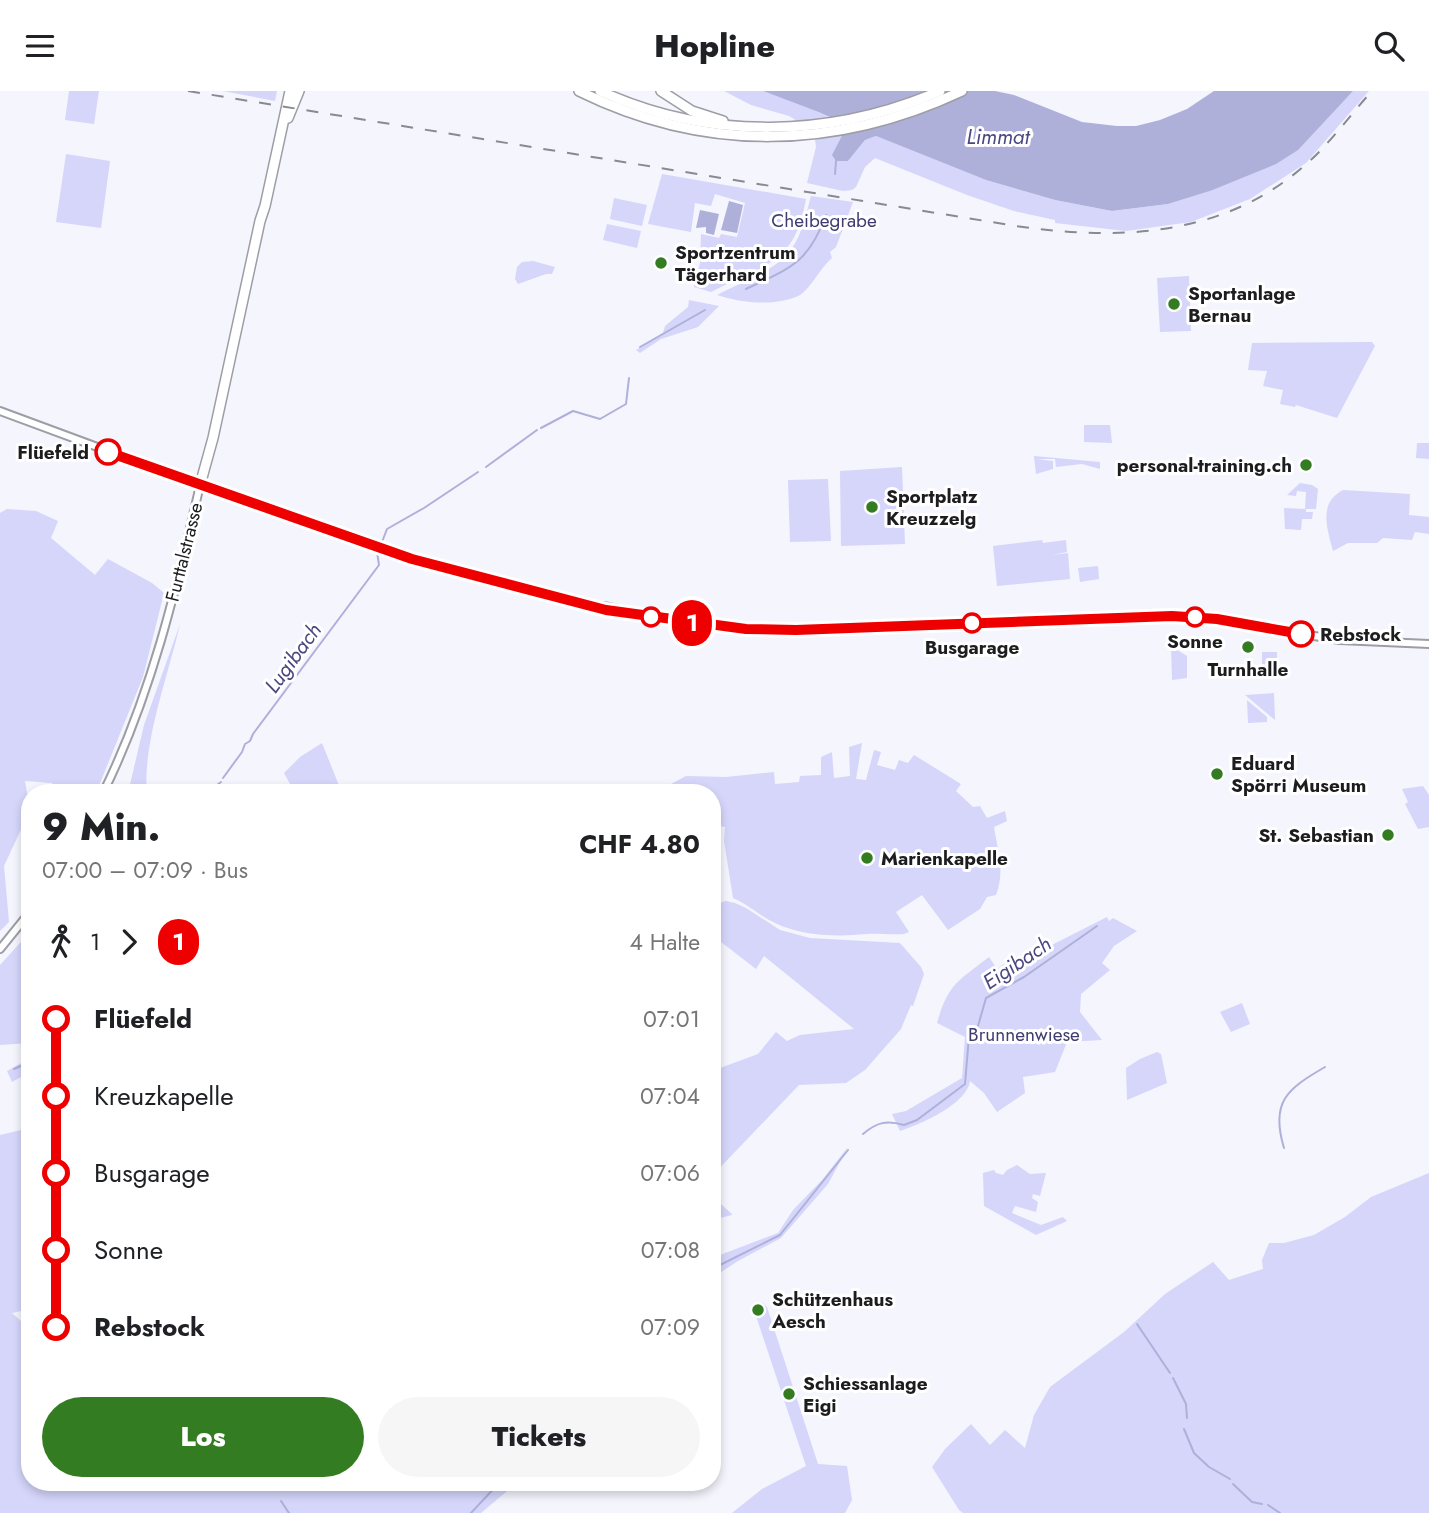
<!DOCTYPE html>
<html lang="de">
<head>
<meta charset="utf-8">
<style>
  body { margin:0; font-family:Jost,sans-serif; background:#f6f6f6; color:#202124; height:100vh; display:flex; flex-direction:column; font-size:26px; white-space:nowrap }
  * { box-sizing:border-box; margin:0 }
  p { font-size:23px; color:#757577 }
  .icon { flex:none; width:38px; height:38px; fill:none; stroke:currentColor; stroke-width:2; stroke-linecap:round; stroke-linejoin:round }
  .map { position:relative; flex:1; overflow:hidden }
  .panel { position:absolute; left:21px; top:693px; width:700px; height:707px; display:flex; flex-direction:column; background:#fff; border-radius:28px; box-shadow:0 4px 10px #0003 }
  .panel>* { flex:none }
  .badge { padding:0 14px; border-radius:23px; font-size:24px; line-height:46px }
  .map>.badge { position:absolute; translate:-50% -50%; box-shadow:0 0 0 4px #fff }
  .legs { display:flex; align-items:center; gap:10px; height:77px; padding:0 21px; font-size:23px }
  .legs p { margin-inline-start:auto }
  .overview { display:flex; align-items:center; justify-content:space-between; height:119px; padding:0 21px }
  h1 { font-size:38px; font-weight:800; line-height:52px }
  .action { display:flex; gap:14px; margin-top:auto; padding:14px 21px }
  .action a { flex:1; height:80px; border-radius:42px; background:#347c22; color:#fff; font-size:28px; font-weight:800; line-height:80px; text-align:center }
  .action a+a { background:#f6f6f6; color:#202124 }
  ul { padding:0 21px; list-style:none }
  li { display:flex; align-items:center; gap:24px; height:77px; font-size:26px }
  li i { display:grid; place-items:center; width:10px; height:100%; margin:0 9px; background:currentColor }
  li i::after { content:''; width:18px; height:18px; margin:-9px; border:5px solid; border-radius:50%; background:#fff }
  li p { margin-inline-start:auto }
  li:first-child i { background:linear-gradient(#0000 50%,currentColor 0) }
  li:last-child i { background:linear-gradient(currentColor 50%,#0000 0) }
  header { display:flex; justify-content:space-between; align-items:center; height:91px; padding:0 21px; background:#fff; font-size:32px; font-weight:800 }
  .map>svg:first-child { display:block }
  .green { fill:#d5d6fa }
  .water { fill:#afb0da }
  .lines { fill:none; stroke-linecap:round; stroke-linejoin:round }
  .stream { stroke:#afb0da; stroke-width:2 }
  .secondary-casing { stroke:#9d9da5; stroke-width:10 }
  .highway-casing { stroke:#9d9da5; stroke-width:12 }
  .secondary { stroke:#fff; stroke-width:6 }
  .highway { stroke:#fff; stroke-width:9 }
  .rail { stroke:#898a8f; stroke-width:2; stroke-dasharray:12 12; stroke-linecap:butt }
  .line-1-casing { stroke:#fff; stroke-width:16 }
  .line-1 { stroke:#e00; stroke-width:10 }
  .poi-dot { fill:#347c22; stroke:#fff; stroke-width:2.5 }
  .stop-1-dot { fill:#fff; stroke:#e00; stroke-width:3.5 }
  .labels { text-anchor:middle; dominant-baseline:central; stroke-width:6; stroke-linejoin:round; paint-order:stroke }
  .park-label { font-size:19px; fill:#3f3c71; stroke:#fff }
  .poi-label { font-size:19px; font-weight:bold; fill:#1d1d20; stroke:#fff; text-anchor:start }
  .stop-label { font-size:19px; font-weight:bold; fill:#1d1d20; stroke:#fff }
  .street-label { font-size:19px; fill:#1d1d20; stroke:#fff }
  .water-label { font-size:21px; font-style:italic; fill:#4a477e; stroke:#fff }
</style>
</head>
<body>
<header><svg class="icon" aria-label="menu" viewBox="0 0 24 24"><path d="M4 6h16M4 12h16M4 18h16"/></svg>Hopline<svg class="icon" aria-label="search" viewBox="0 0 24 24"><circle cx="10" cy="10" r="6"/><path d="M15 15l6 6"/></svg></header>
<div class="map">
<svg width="1429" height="1422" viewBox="0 0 1429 1422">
  <rect width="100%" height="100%" fill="#f4f5fd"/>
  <g class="green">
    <polygon points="69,0 99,0 94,33 65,29"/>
    <polygon points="223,0 277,0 275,10"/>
    <polygon points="724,0 763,0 821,22 843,32 848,70 865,49 876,45 986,89 1055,109 1112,120 1168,113 1210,100 1331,22 1353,0 1369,0 1306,72 1250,108 1191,131 1126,140 1055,132 1055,129 1014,120 967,104 875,67 865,76 856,96 852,99 843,100 807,92 816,56 814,40 789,25 751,14"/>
    <polygon points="66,63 110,70 101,137 56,131"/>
    <path d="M662,83L806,108C798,150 788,163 750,184L749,182L711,201L694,196L700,172L701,143L719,147L721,143L737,146L745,112L715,103L711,115L695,112L691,141L648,133Z"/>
    <path d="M811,105L853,111L836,156L830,161L832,167C820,177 811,197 800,204C776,216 741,212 717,204C741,191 777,180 792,157C803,141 806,123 811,105Z"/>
    <polygon points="614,107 647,114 642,135 610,128"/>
    <polygon points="607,133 641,140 637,157 603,149"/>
    <polygon points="533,170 555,176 552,183 546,183 518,193 515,188 517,176 522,171"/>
    <polygon points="1189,185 1191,240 1160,241 1157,187"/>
    <polygon points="689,209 719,215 698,236 661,248 640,262 636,259 663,242 665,235 688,216"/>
    <polygon points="1372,251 1375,255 1337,327 1296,314 1295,316 1280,313 1283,299 1263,295 1267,280 1248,279 1252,252"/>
    <polygon points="1084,334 1110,334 1112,352 1084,351"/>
    <polygon points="1417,352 1429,352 1429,368 1416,367"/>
    <polygon points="1034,365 1100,371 1100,378 1082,373 1056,376 1055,368 1037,368 1053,370 1053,378 1036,383"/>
    <polygon points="902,376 905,453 841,455 840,380"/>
    <polygon points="828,388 831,450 790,451 788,389"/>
    <polygon points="1300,392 1312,394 1318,398 1316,418 1306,418 1306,421 1313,421 1312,428 1302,428 1301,439 1285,438 1284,417 1305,418 1306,401 1297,400 1296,405 1287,404"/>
    <path d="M1343,399L1410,403L1409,424L1429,426V443L1415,441L1412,449L1383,447L1377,452H1348L1333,460C1327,437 1318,412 1343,399Z"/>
    <polygon points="7,418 36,420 58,430 51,447 95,484 108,468 152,492 164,502 143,586 96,702 60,702 52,692 25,690 30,719 4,775 9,831 0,840 0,422"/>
    <polygon points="1042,449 1043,452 1066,449 1067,461 1052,464 1068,462 1070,488 997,495 993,455"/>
    <polygon points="1098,475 1099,488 1080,491 1078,477"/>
    <path d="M180,533C169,582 142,653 147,702H128L144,634Z"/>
    <polygon points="1171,555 1187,565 1187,587 1172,589"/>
    <polygon points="1262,561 1277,561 1277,585 1262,584"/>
    <polygon points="1274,602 1275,629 1245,604"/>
    <polygon points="1247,609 1267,626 1267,631 1248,632"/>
    <polygon points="322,652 342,702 295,702 284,682 300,666"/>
    <path d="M862,652L856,688L866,689L874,659L881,661L877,674L895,679L899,669L908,672L914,664L961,693L956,700L973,716L980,715L987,727L1005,720L1007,730L994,736C998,761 1005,780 996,804L987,806L980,818L948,839L922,804L896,821L909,841L904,843C891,844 878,842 866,843C836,846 802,845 775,832C760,825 749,814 733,807L724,750L725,736L712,734V722L720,717L719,713L712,710V702H681L671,696V693L686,685L726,686L774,681L775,693L799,691L800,685L821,684V666L832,661L834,687L850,685L849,656Z"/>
    <polygon points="1423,695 1429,704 1429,736 1418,738 1405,713 1408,711 1402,698"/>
    <polygon points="726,810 735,812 746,817 780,839 810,847 900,852 921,876 924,883 913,915 911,914 901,938 865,979 846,992 799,994 712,1085 712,980 758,963 776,941 787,950 800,944 854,938 764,865 756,878 712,844 712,814"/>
    <path d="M1107,826L1109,830L1113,827L1137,840L1114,855L1102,872L1110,879L1081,903L1080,921L1102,949L1067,951L1055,981L1023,986L1025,1002L997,1021L984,1002L970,990C967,1013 921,1033 900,1040L892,1023L906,1020L962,987L965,946L937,932C948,893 958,890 989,866L997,878L1016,865L1029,874L1034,863Z"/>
    <polygon points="30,841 30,952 0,954 0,874"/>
    <polygon points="1242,912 1250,933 1231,941 1220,921"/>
    <polygon points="1157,961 1161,963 1167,992 1127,1009 1126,977 1140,968"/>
    <polygon points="30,967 30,981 12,991 7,980"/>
    <polygon points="21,1039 30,1055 30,1218 12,1222 30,1238 30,1391 518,1391 481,1422 0,1422 0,1044"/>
    <polygon points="848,1056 828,1093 781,1147 738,1170 712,1187 712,1167 778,1142 793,1119 822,1089"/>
    <polygon points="1017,1074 1030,1083 1046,1082 1040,1105 1033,1103 1032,1107 1038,1111 1036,1121 1015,1115 1012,1122 1041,1134 1063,1126 1067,1130 1036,1144 984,1115 983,1082 994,1079 996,1082 1003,1084 1007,1079"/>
    <polygon points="1429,1082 1429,1422 963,1422 959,1419 932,1376 945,1358 971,1333 990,1354 1005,1339 1025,1357 1034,1324 1050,1296 1124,1241 1165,1203 1213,1171 1229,1189 1263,1178 1262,1169 1269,1152 1284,1152 1314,1144 1345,1126 1371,1106"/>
    <polygon points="712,1105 732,1123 732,1124 712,1129"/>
    <polygon points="762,1211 767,1216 818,1373 847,1375 852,1409 845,1422 732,1422 762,1398 806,1375 753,1216"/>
  </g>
  <g class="water">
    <polygon points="763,0 995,0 1014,4 1082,31 1117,35 1136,35 1160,29 1187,18 1214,0 1353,0 1298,59 1276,73 1210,100 1168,113 1112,120 1055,109 986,89 876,45 865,49 848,70 836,70 832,64 845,39 843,32 821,22"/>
    <polygon points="729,110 743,114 737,142 721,139"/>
    <polygon points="700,119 719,123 714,144 706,142 706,136 696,137"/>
  </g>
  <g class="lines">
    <g class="stream">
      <polyline points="835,83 836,70"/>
      <path d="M746,198C790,177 808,173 826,124"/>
      <polyline points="640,256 705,219"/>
      <polyline points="541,337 573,320 600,328 626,313 629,287"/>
      <polyline points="486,376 537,339"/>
      <polyline points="382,451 387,438 424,417 478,381"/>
      <polyline points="223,687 242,661 245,653 250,650 253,643 379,474 377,461"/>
      <polyline points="206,702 221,691"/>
      <polyline points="14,978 30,971"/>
      <path d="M863,1043C877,1031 887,1029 904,1034L917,1029L965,993L969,945L976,942L986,907L1024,886L1097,835"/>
      <path d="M1284,1057C1270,1011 1287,998 1325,976"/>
      <polyline points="712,1178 780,1144 848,1059"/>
      <polyline points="1137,1233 1170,1282"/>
      <polyline points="1173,1287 1186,1313 1187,1327"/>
      <polyline points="1184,1338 1194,1362 1209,1376 1230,1388"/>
      <polyline points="1233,1393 1252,1411 1262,1413"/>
      <polyline points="281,1410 289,1422"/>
      <polyline points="1268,1414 1280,1422"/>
      <polyline points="471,1422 500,1391"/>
    </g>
    <g class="secondary-casing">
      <g id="secondary">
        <polyline points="0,320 200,394 412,468 616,521"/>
        <polyline points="598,516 604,515 675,530 755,539 833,538 1186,525 1340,549 1429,553"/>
        <path d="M103,702C151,605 176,499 200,394"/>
        <polyline points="0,858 30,821"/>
      </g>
    </g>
    <g class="highway-casing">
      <g id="highway">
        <path d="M579,0C705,62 836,59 962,0"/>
        <path d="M600,0C709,50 831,47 940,0"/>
        <polyline points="661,0 692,20 723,30"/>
        <polyline points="288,27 299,0"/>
        <polyline points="200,394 213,347 260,130 265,115 290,0"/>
      </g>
    </g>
    <use href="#secondary" class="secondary"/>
    <use href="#highway" class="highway"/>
    <path class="rail" d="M188,0L1016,135C1117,150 1223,146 1304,75C1330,53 1349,25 1372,0"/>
  </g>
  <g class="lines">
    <g class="line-1-casing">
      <polyline id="line-1" points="108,361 412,468 606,519 746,538 796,539 1172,525 1217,528 1301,543"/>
    </g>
    <use href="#line-1" class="line-1"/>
  </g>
  <g class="poi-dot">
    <circle cx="661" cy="172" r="7"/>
    <circle cx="1174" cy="213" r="7"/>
    <circle cx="1306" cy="374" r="7"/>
    <circle cx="872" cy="416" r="7"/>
    <circle cx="1248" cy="556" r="7"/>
    <circle cx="1217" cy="683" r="7"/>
    <circle cx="1388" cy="744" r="7"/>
    <circle cx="867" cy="767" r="7"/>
    <circle cx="758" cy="1219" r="7"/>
    <circle cx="789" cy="1303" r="7"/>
  </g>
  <g class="stop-1-dot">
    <circle cx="108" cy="361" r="12"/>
    <circle cx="651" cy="526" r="9"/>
    <circle cx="1195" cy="526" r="9"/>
    <circle cx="972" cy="532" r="9"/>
    <circle cx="1301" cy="543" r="12"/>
  </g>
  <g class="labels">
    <g class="park-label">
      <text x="824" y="129">Cheibegrabe</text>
      <text x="1024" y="943">Brunnenwiese</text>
    </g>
    <g class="poi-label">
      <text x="675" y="161">Sportzentrum<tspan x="675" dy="22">Tägerhard</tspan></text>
      <text x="1188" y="202">Sportanlage<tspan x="1188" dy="22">Bernau</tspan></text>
      <text x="1292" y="374" text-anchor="end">personal-training.ch</text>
      <text x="886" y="405">Sportplatz<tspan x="886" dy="22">Kreuzzelg</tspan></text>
      <text x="1248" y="578" text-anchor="middle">Turnhalle</text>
      <text x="1231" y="672">Eduard<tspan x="1231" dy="22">Spörri Museum</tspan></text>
      <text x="1374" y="744" text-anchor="end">St. Sebastian</text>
      <text x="881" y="767">Marienkapelle</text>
      <text x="772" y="1208">Schützenhaus<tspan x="772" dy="22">Aesch</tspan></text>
      <text x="803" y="1292">Schiessanlage<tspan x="803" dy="22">Eigi</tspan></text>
    </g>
    <g class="stop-label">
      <text x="89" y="361" text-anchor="end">Flüefeld</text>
      <text x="1320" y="543" text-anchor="start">Rebstock</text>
      <text x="1195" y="550">Sonne</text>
      <text x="972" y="556">Busgarage</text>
    </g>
    <g class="street-label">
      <text transform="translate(184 461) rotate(-76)">Furttalstrasse</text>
    </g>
    <g class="water-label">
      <text x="998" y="46">Limmat</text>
      <text transform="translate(293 567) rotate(-54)">Lugibach</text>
      <text transform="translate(1017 872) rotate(-34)">Eigibach</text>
    </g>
  </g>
</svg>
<b class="badge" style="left:692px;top:532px;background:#e00;color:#fff">1</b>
<section class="panel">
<div class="overview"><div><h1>9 Min.</h1><p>07:00 – 07:09 · Bus</p></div><b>CHF 4.80</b></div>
<div class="legs"><svg class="icon" aria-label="walk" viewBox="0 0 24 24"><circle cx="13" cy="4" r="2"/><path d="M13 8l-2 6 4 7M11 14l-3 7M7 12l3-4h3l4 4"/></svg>1<svg class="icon" aria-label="forward" viewBox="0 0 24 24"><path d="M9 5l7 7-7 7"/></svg><b class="badge" style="background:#e00;color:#fff">1</b><p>4 Halte</p></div>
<ul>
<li><i style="color:#e00"></i><b>Flüefeld</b><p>07:01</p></li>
<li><i style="color:#e00"></i><span>Kreuzkapelle</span><p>07:04</p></li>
<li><i style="color:#e00"></i><span>Busgarage</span><p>07:06</p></li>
<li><i style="color:#e00"></i><span>Sonne</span><p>07:08</p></li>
<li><i style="color:#e00"></i><b>Rebstock</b><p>07:09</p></li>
</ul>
<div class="action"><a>Los</a><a>Tickets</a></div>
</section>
</div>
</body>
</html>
